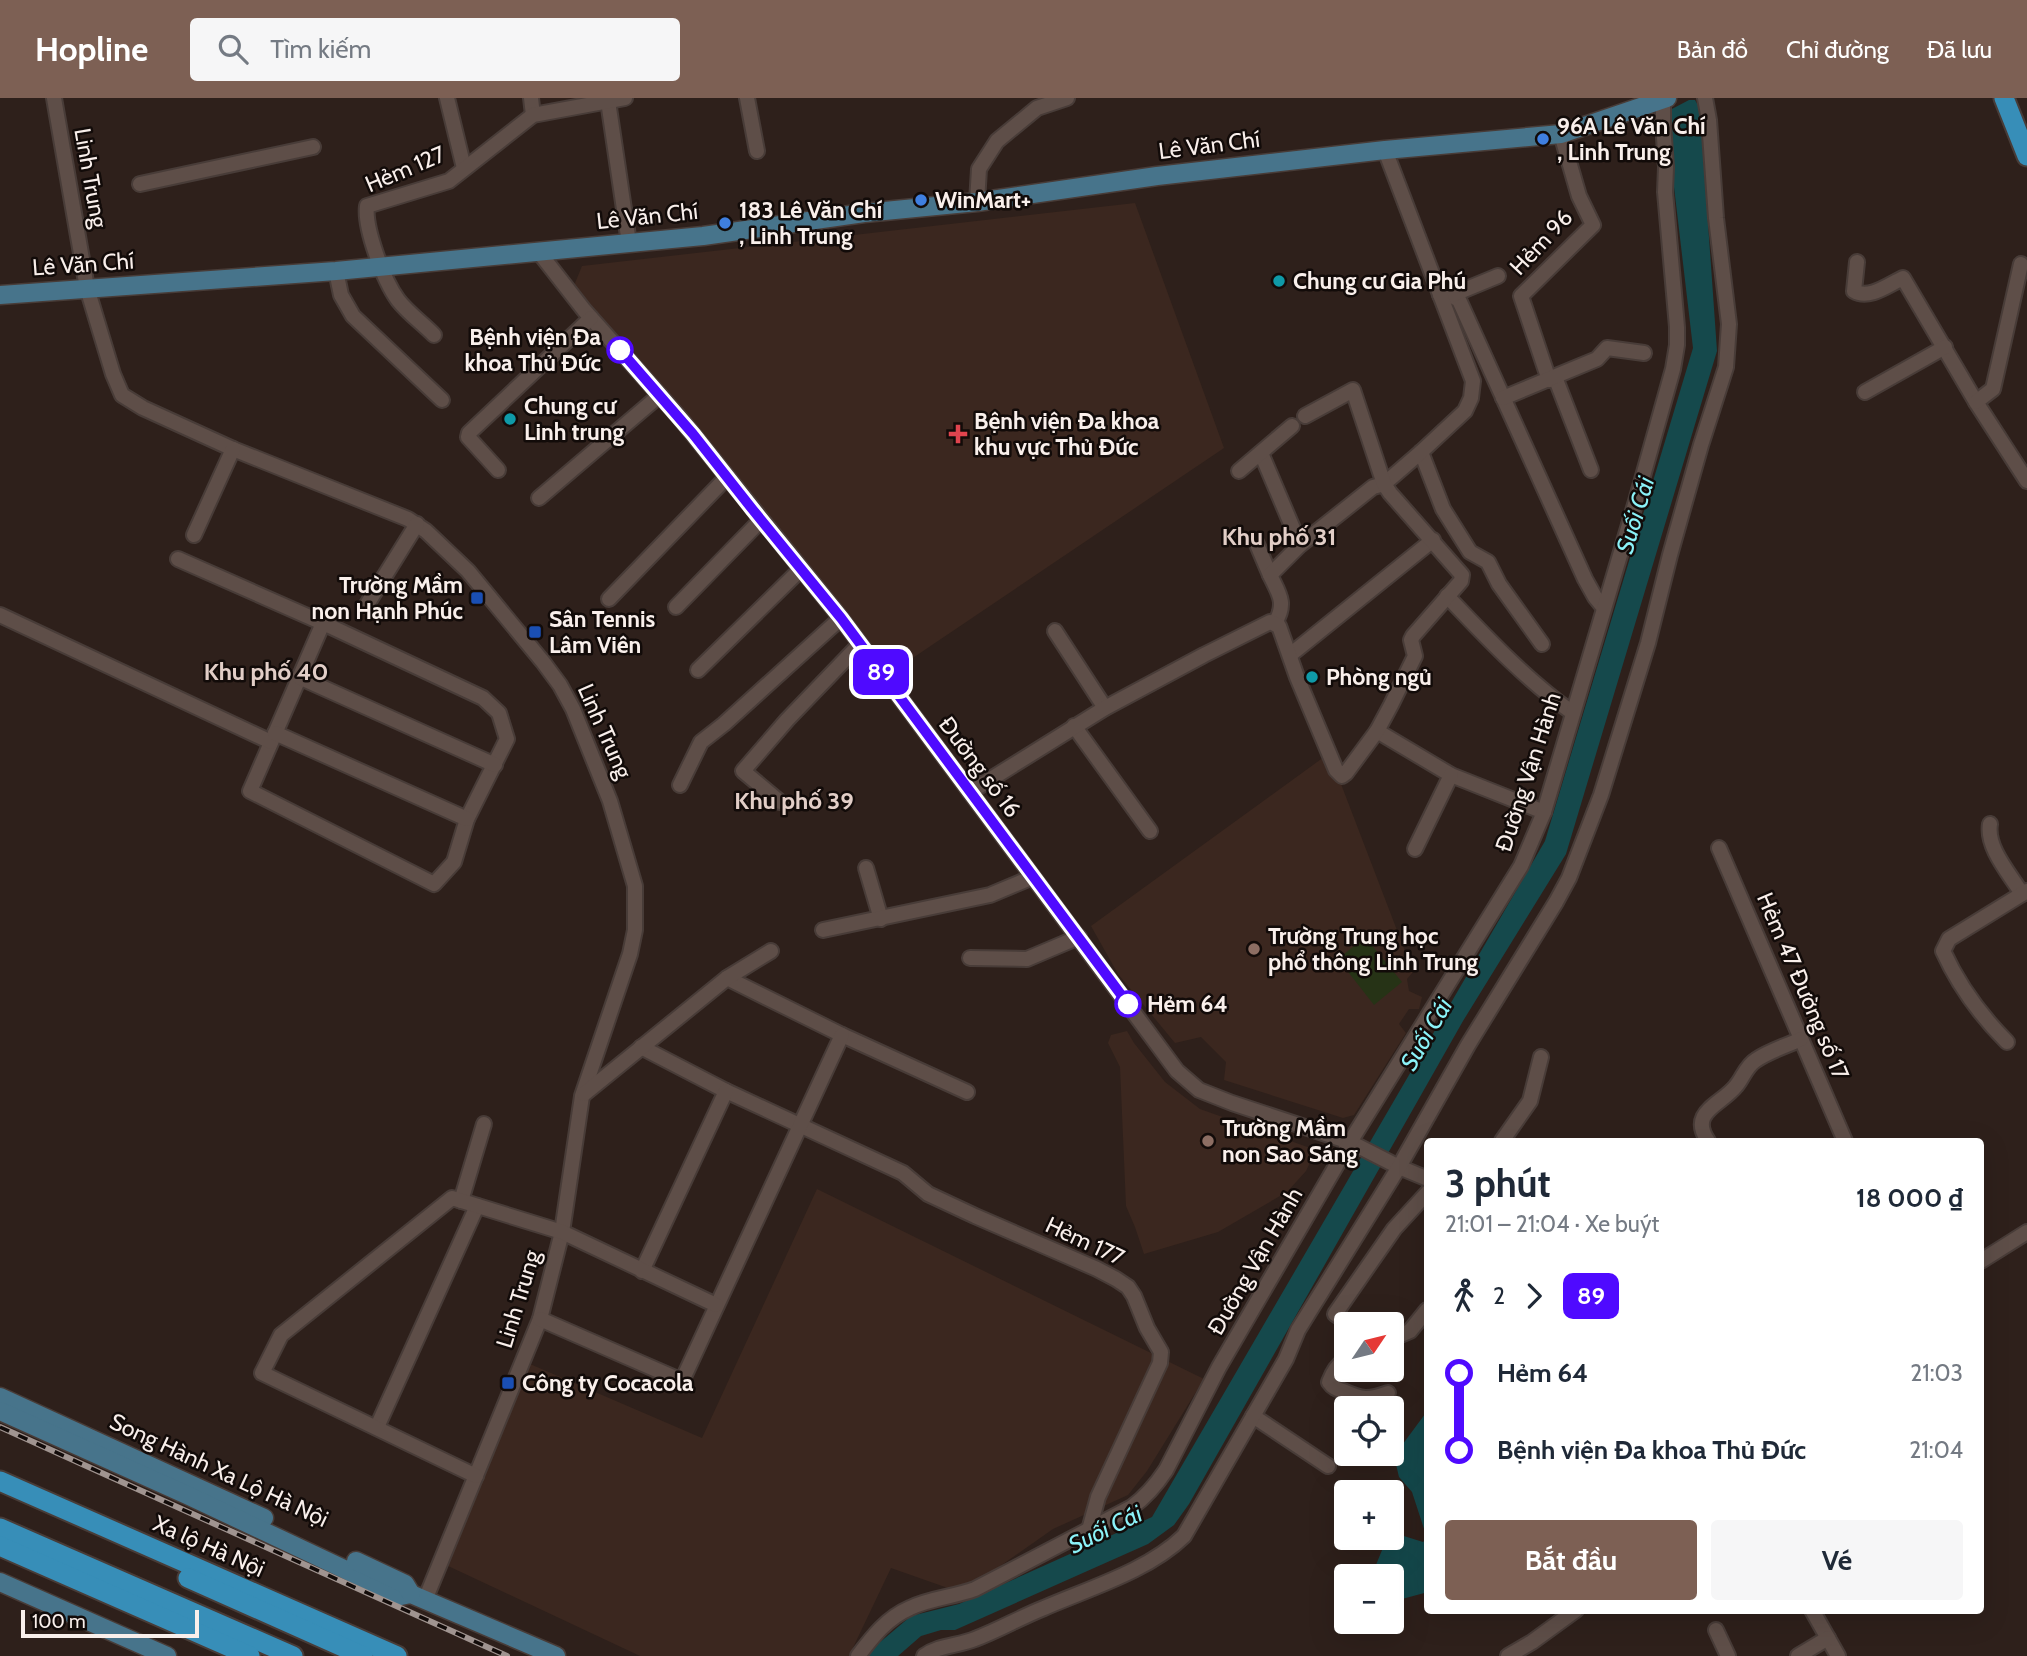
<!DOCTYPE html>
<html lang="vi">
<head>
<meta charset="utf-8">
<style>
  body { margin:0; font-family:Cabin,sans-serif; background:#f6f6f7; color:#1f2937; height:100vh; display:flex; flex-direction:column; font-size:26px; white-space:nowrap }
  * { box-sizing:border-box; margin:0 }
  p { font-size:23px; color:#747a83 }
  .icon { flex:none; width:38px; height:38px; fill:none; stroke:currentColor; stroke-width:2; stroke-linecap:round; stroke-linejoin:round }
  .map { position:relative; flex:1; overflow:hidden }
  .details { position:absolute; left:1424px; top:1040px; width:560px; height:476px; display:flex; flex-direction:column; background:#fff; border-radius:7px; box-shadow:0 7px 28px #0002 }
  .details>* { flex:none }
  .badge { padding:0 14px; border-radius:10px; font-size:24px; line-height:46px }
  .needle { width:46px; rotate:55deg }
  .fabs { position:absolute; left:1334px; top:1214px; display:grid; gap:14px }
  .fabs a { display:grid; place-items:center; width:70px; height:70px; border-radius:7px; background:#fff; box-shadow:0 7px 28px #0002; font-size:35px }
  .scale { position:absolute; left:21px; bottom:18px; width:178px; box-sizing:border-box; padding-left:7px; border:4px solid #f9efeb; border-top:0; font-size:19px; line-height:24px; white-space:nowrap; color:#f9efeb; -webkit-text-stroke:5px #120b09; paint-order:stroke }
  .map>.badge { position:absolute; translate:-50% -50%; box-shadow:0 0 0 4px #fff }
  .legs { display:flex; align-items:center; gap:10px; height:77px; padding:0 21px; font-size:23px }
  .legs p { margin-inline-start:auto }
  .headline { display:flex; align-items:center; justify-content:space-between; height:119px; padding:0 21px }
  h1 { font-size:38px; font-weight:700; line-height:52px }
  .cta { display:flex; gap:14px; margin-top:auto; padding:14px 21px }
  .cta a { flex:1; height:80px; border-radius:7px; background:#7d6054; color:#fff; font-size:28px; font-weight:700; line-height:80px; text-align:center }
  .cta a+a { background:#f6f6f7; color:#1f2937 }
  ul { padding:0 21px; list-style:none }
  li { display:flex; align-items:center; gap:24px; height:77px; font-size:26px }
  li i { display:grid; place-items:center; width:10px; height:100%; margin:0 9px; background:currentColor }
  li i::after { content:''; width:18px; height:18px; margin:-9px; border:5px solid; border-radius:50%; background:#fff }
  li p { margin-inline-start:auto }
  li:first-child i { background:linear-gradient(#0000 50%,currentColor 0) }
  li:last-child i { background:linear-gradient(currentColor 50%,#0000 0) }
  header { display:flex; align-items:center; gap:42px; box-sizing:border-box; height:98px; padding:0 35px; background:#7d6054; color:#fff }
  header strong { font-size:33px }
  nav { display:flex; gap:38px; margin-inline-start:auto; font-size:24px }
  .search { width:490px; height:63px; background:#f6f6f7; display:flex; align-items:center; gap:18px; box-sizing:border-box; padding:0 24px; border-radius:7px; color:#747a83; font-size:26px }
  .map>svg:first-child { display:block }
  .built { fill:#3b271f }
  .green { fill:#263316 }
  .water { fill:#15494c }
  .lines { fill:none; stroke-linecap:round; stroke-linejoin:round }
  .minor-casing { stroke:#483c38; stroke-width:18 }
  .major-casing { stroke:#483c38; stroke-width:21 }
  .highway-casing { stroke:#483c38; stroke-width:23 }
  .minor { stroke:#5e4e48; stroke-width:14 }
  .major { stroke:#47748b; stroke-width:18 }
  .highway { stroke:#378eb8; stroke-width:19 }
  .rail-casing { stroke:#a09490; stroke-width:6 }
  .rail { stroke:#120b09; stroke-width:3.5; stroke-dasharray:10; stroke-linecap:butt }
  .line-1-casing { stroke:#fff; stroke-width:16 }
  .line-1 { stroke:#4f0aff; stroke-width:10 }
  .shop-dot { fill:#3f7fe0; stroke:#120b09; stroke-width:2.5 }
  .culture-dot { fill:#0f9aa8; stroke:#120b09; stroke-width:2.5 }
  .stop-1-dot { fill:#fff; stroke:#4f0aff; stroke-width:3.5 }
  .health-dot { fill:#e0444e; stroke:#120b09; stroke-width:2.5 }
  .transit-dot { fill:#1a4fb4; stroke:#120b09; stroke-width:2.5 }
  .education-dot { fill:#8d6e63; stroke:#120b09; stroke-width:2.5 }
  .labels { text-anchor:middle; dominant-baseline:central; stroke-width:5; stroke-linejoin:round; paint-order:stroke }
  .poi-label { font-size:23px; font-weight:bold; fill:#f9efeb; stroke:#120b09; text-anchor:start }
  .street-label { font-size:23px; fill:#f9efeb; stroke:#120b09 }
  .stop-label { font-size:23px; font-weight:bold; fill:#f9efeb; stroke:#120b09; text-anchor:end }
  .water-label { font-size:24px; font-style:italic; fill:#8bf3f9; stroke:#120b09 }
  .neighbourhood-label { font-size:24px; font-weight:bold; fill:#e2cec7; stroke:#120b09 }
</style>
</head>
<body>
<header>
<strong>Hopline</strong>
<div class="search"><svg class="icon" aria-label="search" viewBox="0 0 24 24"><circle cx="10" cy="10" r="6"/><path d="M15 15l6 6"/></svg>Tìm kiếm</div>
<nav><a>Bản đồ</a><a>Chỉ đường</a><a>Đã lưu</a></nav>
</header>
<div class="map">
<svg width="2027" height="1558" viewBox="0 0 2027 1558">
  <rect width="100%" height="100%" fill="#2e201b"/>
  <g class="built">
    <polygon points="1135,105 1224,350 889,576 573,190 582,168"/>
    <polygon points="1324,659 1341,686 1413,874 1407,881 1409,893 1422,899 1419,911 1409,911 1399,926 1406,935 1354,1017 1343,1020 1224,982 1226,964 1201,939 1175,945 1118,876 1091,828"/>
    <polygon points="1127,933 1134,945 1165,984 1200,1011 1316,1052 1306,1073 1287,1094 1218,1134 1144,1156 1135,1129 1126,1108 1120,969 1108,945 1111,937"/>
    <polygon points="817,1091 1204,1281 1147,1373 1128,1397 1053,1431 962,1495 891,1470 849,1558 640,1558 446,1467 530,1266 702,1340"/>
  </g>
  <polygon class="green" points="1365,839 1402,884 1374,907 1338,861"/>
  <g class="water">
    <polygon points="1689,2 1695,2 1700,11 1717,253 1566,756 1463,923 1189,1406 1174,1427 1148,1446 955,1532 941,1532 921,1538 898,1558 868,1558 879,1545 911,1518 959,1506 1152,1419 1545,743 1693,250 1666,21 1668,13"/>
    <polygon points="1428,1312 1428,1494 1391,1504 1391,1479 1371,1479 1387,1440 1391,1440 1391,1434 1423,1444 1427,1440 1412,1394 1399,1379 1394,1358"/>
  </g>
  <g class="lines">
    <g class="minor-casing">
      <g id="minor">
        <polyline points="54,0 87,190 113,276 122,297 143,310 233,351 408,421 426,433 468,473 543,564 560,587 573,611 610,703 635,788 635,832 630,856 582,998 562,1134 540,1221 425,1502"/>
        <polyline points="447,0 464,70"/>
        <polyline points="531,0 533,17"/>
        <polyline points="747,0 757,53"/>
        <polyline points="608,3 629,145"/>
        <polyline points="140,86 313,49"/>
        <polyline points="977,104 979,71 997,43 1037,10 1067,0"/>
        <polyline points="538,153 584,212 680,320 841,520 1177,973 1199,992 1232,1005 1350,1044 1399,1069 1428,1081"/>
        <path d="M1857,164L1854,193C1869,202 1888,187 1903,180L1976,304L2027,383"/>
        <polyline points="336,173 341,197 353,218 442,302"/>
        <path d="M1440,197C1448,195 1452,198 1459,202L1585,481L1595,499L1604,510"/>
        <polyline points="1452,197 1498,178"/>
        <path d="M434,237C422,225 407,214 398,202C384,183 364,130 367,108L449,83L533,17L625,0"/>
        <polyline points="1555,279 1591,372"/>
        <polyline points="1549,282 1521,198 1593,127 1579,98 1561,36"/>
        <polyline points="1865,294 1945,249"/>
        <polyline points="1503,300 1597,261 1607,250 1644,255"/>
        <polyline points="1976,304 1993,291 2021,166"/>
        <polyline points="1421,354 1443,411 1470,454 1488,464 1499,486 1542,546"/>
        <polyline points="1261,355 1300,447"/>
        <polyline points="498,372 468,339 469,335 591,220"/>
        <polyline points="1239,373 1292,328"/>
        <polyline points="539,400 660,297"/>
        <polyline points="194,437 233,351"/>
        <polyline points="1256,444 1270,477"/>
        <polyline points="178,461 323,525 483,600 499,615 507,641 467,721 454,764 434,786 250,693 323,525"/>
        <path d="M1447,498C1486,539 1526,582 1573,615"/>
        <polyline points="609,501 727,379"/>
        <polyline points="366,508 417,426"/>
        <polyline points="676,509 761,422"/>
        <polyline points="0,517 271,644"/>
        <path d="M1275,525C1287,505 1279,496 1270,477L1300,447L1373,389L1384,386L1421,354L1465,313L1471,300L1473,283L1385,52"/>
        <polyline points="1055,533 1105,610"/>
        <polyline points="1290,557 1433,442"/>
        <polyline points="698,572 801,471"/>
        <polyline points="299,579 495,667"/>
        <polyline points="1074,628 1150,733"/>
        <polyline points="1377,633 1451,677 1544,714"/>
        <polyline points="275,635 467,721"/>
        <polyline points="680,687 701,644 724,626 841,520"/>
        <polyline points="970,694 1105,610 1204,557 1270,524 1279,528 1297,579 1336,672 1342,678 1346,675 1377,633 1391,607 1415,558 1411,542 1413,538 1461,483 1462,477 1390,395 1384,386 1353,292 1305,318"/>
        <polyline points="780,704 743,673 787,622 860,546"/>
        <path d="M1990,726C1986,750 2010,776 2022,796"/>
        <polyline points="1719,750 1845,1043"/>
        <polyline points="1415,751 1451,677"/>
        <polyline points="866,770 881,821"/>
        <polyline points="823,832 990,797 1033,779"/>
        <polyline points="970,860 1027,861 1079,839"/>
        <polyline points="727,880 842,937 967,994"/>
        <path d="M2007,944C1981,918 1958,886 1943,853L1949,841L2027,793"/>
        <polyline points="641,949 726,993 903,1075 928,1096 975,1118 1097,1171 1116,1181 1128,1189 1134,1198 1147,1230 1161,1254 1160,1265 1098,1399 1089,1432"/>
        <polyline points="584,996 727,880 771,853"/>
        <polyline points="1502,1043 1530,1003 1541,959"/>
        <path d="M1708,1043C1688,1014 1721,1007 1736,988C1743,980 1746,968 1756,962C1769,953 1786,948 1801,941"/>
        <polyline points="461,1103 484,1026"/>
        <polyline points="1981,1163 2027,1134"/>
        <polyline points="642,1173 726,993"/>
        <polyline points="540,1221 682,1283 842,937"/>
        <polyline points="1351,1227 1335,1216 1394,1131 1428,1094"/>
        <polyline points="1391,1241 1410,1233 1427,1212"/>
        <path d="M1346,1261C1337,1267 1333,1274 1329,1284C1333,1290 1337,1291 1343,1293C1363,1302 1368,1302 1388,1295"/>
        <polyline points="1253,1318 1328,1368"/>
        <polyline points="377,1329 477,1108"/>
        <polyline points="476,1378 262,1275 281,1237 452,1100 562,1134 716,1207"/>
        <polyline points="1812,1512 1838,1558"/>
        <polyline points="1716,1532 1728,1558"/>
        <path d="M858,1558C873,1538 887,1520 910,1510C930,1500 954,1499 975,1491L1132,1409C1147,1398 1156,1387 1166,1372L1219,1269L1350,1044L1521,768L1544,714L1636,403L1673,271L1677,247V229L1665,94L1666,69L1663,25V2"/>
        <path d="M924,1558C939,1547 958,1548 975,1541C999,1532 1021,1519 1044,1510C1090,1490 1148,1473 1184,1438L1286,1261L1298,1232L1399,1069L1468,947L1556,804L1569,780L1601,697L1648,545L1670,457L1701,347L1726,269L1729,226L1716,120L1709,22L1705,0"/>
        <polyline points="1508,1558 1532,1544 1576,1512"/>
        <polyline points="1798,1558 1828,1540"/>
      </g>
    </g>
    <g class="major-casing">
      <g id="major">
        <polyline points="0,197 336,173 703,138 864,115 977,104 1157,78 1385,52 1561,36 1667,0"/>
        <polyline points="0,1299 264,1420"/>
        <polyline points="0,1313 187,1397 401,1498 411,1496 556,1558"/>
        <polyline points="356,1463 405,1486 411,1496"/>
        <polyline points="0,1484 167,1558"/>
      </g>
    </g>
    <g class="highway-casing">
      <g id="highway">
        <polyline points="2004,0 2027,58"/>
        <polyline points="0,1383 397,1558"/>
        <polyline points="0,1430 293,1558"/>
        <polyline points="0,1448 250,1558"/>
        <polyline points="188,1480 363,1558"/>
      </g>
    </g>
    <use href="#minor" class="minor"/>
    <use href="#major" class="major"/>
    <use href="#highway" class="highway"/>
    <g class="rail-casing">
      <polyline id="rail" points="0,1329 507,1558"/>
    </g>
    <use href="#rail" class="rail"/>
  </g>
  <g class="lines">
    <g class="line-1-casing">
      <polyline id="line-1" points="620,252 693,336 753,412 841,520 1128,906"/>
    </g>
    <use href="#line-1" class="line-1"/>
  </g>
  <g class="shop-dot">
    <circle cx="1543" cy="41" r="7"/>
    <circle cx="921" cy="102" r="7"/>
    <circle cx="725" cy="125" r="7"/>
  </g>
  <g class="culture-dot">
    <circle cx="1279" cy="183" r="7"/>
    <circle cx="510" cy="321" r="7"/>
    <circle cx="1312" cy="579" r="7"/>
  </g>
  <g class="stop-1-dot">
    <circle cx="620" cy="252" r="12"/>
    <circle cx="1128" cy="906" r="12"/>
  </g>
  <path class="health-dot" d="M954.5 325.5h7v7h7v7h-7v7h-7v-7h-7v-7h7z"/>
  <g class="transit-dot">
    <rect x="470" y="493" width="14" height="14" rx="3.5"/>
    <rect x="528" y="527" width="14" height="14" rx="3.5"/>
    <rect x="501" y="1278" width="14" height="14" rx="3.5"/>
  </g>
  <g class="education-dot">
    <circle cx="1254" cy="851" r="7"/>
    <circle cx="1208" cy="1043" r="7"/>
  </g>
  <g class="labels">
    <g class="poi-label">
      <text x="1557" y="28">96A Lê Văn Chí<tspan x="1557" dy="26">, Linh Trung</tspan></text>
      <text x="935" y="102">WinMart+</text>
      <text x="739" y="112">183 Lê Văn Chí<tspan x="739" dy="26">, Linh Trung</tspan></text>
      <text x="1293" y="183">Chung cư Gia Phú</text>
      <text x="524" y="308">Chung cư<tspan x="524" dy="26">Linh trung</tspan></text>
      <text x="974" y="323">Bệnh viện Đa khoa<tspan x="974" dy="26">khu vực Thủ Đức</tspan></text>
      <text x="463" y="487" text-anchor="end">Trường Mầm<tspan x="463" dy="26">non Hạnh Phúc</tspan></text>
      <text x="549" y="521">Sân Tennis<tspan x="549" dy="26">Lâm Viên</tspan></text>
      <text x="1326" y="579">Phòng ngủ</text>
      <text x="1268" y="838">Trường Trung học<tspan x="1268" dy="26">phổ thông Linh Trung</tspan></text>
      <text x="1222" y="1030">Trường Mầm<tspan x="1222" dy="26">non Sao Sáng</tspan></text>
      <text x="522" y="1285">Công ty Cocacola</text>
    </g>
    <g class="street-label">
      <text transform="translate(1209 47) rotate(-7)">Lê Văn Chí</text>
      <text transform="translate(405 71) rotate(-23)">Hẻm 127</text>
      <text transform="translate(91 80) rotate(80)">Linh Trung</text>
      <text transform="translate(647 118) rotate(-6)">Lê Văn Chí</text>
      <text transform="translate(1541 144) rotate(-47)">Hẻm 96</text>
      <text transform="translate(83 166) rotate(-4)">Lê Văn Chí</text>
      <text transform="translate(605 633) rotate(66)">Linh Trung</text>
      <text transform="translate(980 669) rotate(53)">Đường số 16</text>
      <text transform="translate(1528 674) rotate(-72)">Đường Vận Hành</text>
      <text transform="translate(1803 888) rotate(67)">Hẻm 47 Đường số 17</text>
      <text transform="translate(1085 1143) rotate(25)">Hẻm 177</text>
      <text transform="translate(1255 1163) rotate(-60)">Đường Vận Hành</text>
      <text transform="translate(518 1201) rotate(-73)">Linh Trung</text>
      <text transform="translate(219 1372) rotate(25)">Song Hành Xa Lộ Hà Nội</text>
      <text transform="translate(209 1448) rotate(24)">Xa lộ Hà Nội</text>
    </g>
    <g class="stop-label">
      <text x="601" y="239">Bệnh viện Đa<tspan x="601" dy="26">khoa Thủ Đức</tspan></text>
      <text x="1147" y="906" text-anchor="start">Hẻm 64</text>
    </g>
    <g class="water-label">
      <text transform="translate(1635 417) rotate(-73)">Suối Cái</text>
      <text transform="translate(1426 936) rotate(-60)">Suối Cái</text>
      <text transform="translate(1105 1431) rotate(-26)">Suối Cái</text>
    </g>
    <g class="neighbourhood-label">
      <text x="1279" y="438">Khu phố 31</text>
      <text x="266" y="573">Khu phố 40</text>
      <text x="794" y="702">Khu phố 39</text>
    </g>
  </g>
</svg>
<div class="fabs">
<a><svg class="needle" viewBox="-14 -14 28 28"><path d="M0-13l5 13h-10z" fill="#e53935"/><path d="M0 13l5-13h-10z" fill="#747a83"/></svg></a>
<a><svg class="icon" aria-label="locate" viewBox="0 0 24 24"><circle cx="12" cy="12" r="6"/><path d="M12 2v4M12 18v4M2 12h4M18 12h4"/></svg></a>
<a>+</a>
<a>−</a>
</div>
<div class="scale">100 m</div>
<b class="badge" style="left:881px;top:574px;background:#4f0aff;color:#fff">89</b>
<section class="details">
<div class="headline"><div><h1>3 phút</h1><p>21:01 – 21:04 · Xe buýt</p></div><b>18 000 ₫</b></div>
<div class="legs"><svg class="icon" aria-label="walk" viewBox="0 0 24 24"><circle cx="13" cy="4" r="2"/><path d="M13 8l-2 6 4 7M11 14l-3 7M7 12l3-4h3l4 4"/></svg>2<svg class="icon" aria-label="forward" viewBox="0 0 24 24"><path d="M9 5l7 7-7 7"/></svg><b class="badge" style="background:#4f0aff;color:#fff">89</b></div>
<ul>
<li><i style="color:#4f0aff"></i><b>Hẻm 64</b><p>21:03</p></li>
<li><i style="color:#4f0aff"></i><b>Bệnh viện Đa khoa Thủ Đức</b><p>21:04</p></li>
</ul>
<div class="cta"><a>Bắt đầu</a><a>Vé</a></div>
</section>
</div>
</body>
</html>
